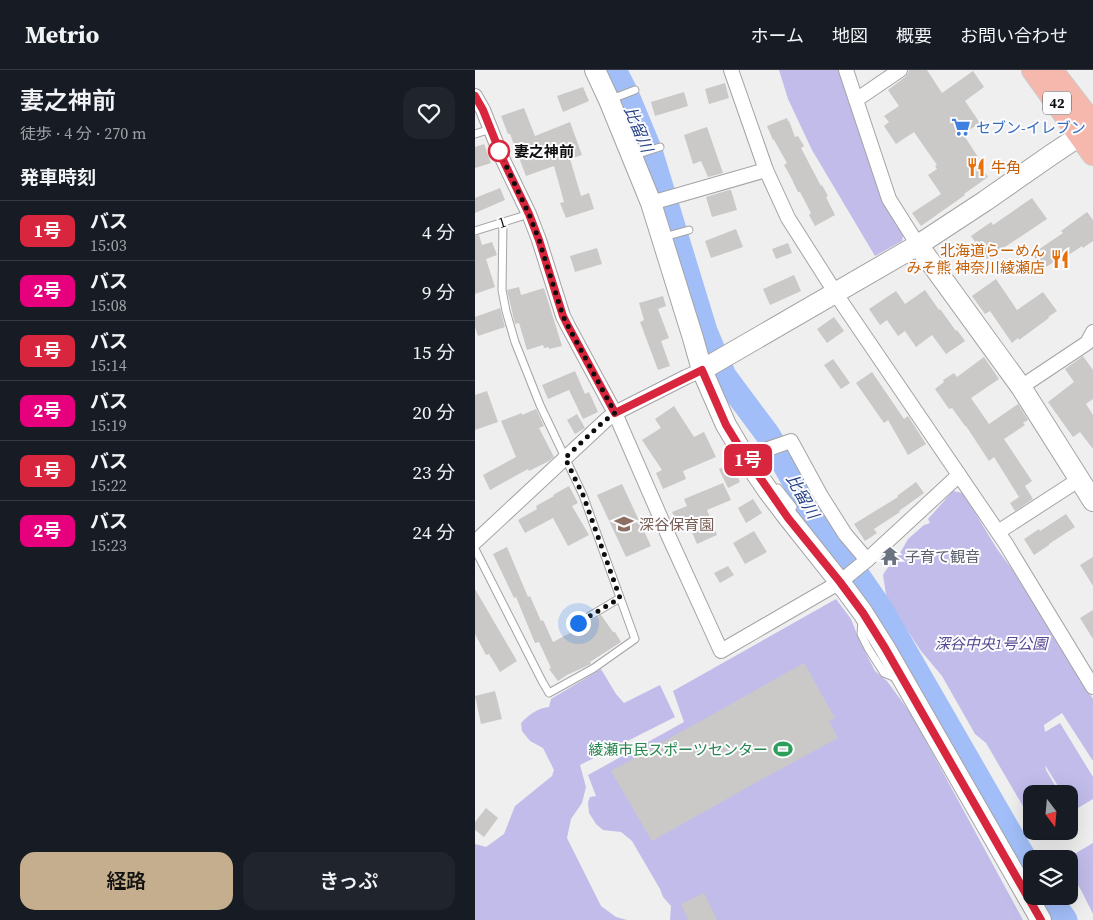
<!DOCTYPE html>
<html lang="ja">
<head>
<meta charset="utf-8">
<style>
  body { margin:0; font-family:"Source Serif 4","Noto Sans JP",serif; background:#20242c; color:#f1f3f6; height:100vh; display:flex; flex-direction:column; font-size:19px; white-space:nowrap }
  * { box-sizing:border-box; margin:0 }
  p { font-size:16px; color:#9ea1a6 }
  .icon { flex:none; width:28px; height:28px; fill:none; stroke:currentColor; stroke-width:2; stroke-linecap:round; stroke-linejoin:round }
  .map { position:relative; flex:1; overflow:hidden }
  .details { display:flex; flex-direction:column; background:#171b24; width:475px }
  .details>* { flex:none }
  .badge { padding:0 10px; border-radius:8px; font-size:18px; line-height:32px }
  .needle { width:32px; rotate:164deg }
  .fabs { position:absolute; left:548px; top:715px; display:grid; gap:10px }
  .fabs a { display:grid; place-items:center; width:55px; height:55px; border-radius:10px; background:#171b24; box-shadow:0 5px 20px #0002; font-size:25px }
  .you { position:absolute; width:25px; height:25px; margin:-12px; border:4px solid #fff; border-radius:50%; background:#1a73e8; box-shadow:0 0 0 8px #1a73e833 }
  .map>.badge { position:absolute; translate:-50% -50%; box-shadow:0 0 0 2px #fff }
  h2 { padding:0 20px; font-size:19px; line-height:45px }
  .round { display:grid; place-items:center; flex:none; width:52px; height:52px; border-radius:15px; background:#20242c }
  .head { display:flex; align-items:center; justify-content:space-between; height:85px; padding:0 20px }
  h1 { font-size:24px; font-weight:600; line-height:38px }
  .cta { display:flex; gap:10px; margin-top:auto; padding:10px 20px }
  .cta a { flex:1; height:58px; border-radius:15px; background:#c5ae8d; color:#111; font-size:20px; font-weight:600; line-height:58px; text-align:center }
  .cta a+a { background:#20242c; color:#f1f3f6 }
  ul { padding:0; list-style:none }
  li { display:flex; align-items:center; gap:15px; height:60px; padding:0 20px; border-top:1px solid #363941 }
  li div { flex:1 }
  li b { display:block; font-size:19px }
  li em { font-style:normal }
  li .badge { min-width:55px; font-weight:700; text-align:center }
  header { display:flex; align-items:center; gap:30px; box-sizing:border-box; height:70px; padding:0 25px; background:#171b24; border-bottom:1px solid #363941 }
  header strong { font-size:24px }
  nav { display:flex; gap:28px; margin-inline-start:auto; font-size:18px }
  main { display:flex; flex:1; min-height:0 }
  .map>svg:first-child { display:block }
  .green { fill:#c1bcea }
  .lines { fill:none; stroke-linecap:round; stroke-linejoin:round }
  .river { stroke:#a2bef8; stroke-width:25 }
  .building { fill:#cac9c8 }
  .lane-casing { stroke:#a4a3a5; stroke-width:9 }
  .street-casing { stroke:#a4a3a5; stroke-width:16 }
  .secondary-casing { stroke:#a4a3a5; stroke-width:22 }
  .primary-casing { stroke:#cacaca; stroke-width:24 }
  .lane { stroke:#fff; stroke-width:7 }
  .street { stroke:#fff; stroke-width:14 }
  .secondary { stroke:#fff; stroke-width:20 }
  .primary { stroke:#f6b8ad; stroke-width:22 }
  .line-casing { stroke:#fff; stroke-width:11 }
  .line { stroke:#d7263d; stroke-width:8 }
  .walk { stroke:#0e0e0e; stroke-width:5; stroke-dasharray:0 9 }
  .stop-dot { fill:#fff; stroke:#d7263d; stroke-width:2.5 }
  .labels { text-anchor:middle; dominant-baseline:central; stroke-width:4; stroke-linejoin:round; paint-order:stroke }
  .shield { fill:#fcfcfe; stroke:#555556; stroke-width:1 }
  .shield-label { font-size:14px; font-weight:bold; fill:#0e0e0e }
  .shop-label { font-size:15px; fill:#366cbe; stroke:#fcfcfe; text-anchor:start }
  .stop-label { font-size:15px; font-weight:bold; fill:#0e0e0e; stroke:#fcfcfe; text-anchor:start }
  .food-label { font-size:15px; fill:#c56008; stroke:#fcfcfe; text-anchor:start }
  .street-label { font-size:15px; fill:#0e0e0e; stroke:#fcfcfe }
  .education-label { font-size:15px; fill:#785e54; stroke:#fcfcfe; text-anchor:start }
  .worship-label { font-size:15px; fill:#5b616d; stroke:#fcfcfe; text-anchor:start }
  .park-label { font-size:15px; font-style:italic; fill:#554791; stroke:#fcfcfe }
  .leisure-label { font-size:15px; fill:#27864d; stroke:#fcfcfe; text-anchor:end }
  .water-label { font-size:16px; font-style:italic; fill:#254184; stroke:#fcfcfe }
</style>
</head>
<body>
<header>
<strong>Metrio</strong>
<nav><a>ホーム</a><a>地図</a><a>概要</a><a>お問い合わせ</a></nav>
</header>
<main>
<section class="details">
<div class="head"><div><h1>妻之神前</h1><p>徒歩 · 4 分 · 270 m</p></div><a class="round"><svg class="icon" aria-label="heart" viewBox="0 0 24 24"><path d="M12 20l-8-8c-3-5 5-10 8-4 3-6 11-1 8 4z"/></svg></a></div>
<h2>発車時刻</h2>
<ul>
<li><span class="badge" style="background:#d7263d;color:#fff">1号</span><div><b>バス</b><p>15:03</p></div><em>4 分</em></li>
<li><span class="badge" style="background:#e6007e;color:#fff">2号</span><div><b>バス</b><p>15:08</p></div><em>9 分</em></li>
<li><span class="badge" style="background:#d7263d;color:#fff">1号</span><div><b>バス</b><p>15:14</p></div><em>15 分</em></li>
<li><span class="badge" style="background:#e6007e;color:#fff">2号</span><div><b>バス</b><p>15:19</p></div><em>20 分</em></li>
<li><span class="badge" style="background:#d7263d;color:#fff">1号</span><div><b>バス</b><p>15:22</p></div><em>23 分</em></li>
<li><span class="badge" style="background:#e6007e;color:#fff">2号</span><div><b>バス</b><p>15:23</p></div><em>24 分</em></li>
</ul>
<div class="cta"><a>経路</a><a>きっぷ</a></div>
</section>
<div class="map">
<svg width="618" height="850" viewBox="0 0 618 850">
  <rect width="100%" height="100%" fill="#efeff0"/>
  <g class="green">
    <polygon points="304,0 367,0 431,162 428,166 427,171 400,186 337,80 313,29"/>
    <polygon points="478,421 488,423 522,479 540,503 618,629 618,691 587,643 569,655 570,662 585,653 618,707 618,729 598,741 594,734 594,724 588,724 570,695 571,700 585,724 556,724 556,750 511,673 500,664 467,606 446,581 414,533 411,524 408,505 411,500 425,483 433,469 449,455 455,453 453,449"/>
    <polygon points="361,529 376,549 385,572 400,601 412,611 431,637 439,649 548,850 195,850 196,836 188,827 185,819 157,771 146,762 128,760 121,754 114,743 113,732 115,727 121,726 113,705 209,652 198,621"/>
    <path d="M126,599L141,624L149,633L185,615L200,647L105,695L111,717L107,733L96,749L92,768L126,836L141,847L152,850H0V774L11,777L29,764L40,736L77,706L79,700L68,678L55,671L47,661L46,653C54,645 62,638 74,637L76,629Z"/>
    <polygon points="618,773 618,844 606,820 594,801 594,789 591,789"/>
  </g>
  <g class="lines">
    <g class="river">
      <polyline points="139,0 151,23 175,81 230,261 249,306 293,365 345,457 372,490 405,538 556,800"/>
      <polyline points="573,826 590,850"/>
    </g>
  </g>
  <g class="building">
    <polygon points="434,0 452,0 467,23 498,1 509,17 490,31 505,53 488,64 503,87 500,89 513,107 489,124 490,125 446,156 437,143 466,124 453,105 462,99 460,96 462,95 439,62 421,74 409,56 414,52 409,46 424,36 413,20 430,7 433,3"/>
    <polygon points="250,13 254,28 234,34 230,19"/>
    <polygon points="108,17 114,31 88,42 82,26"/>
    <polygon points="209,22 213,36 180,46 176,32"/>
    <polygon points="49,38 60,66 95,52 107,85 95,89 106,126 114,123 119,139 91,148 85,133 89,132 79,96 51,106 35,64 33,64 26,46"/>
    <polygon points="312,48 313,51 314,51 320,67 323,66 329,76 326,78 346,116 347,115 353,126 351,127 360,145 340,156 334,145 336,143 325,122 323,122 318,112 318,111 309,95 312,93 299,70 298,70 292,56"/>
    <polygon points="232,57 248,103 233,107 226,91 218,94 209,65"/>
    <polygon points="9,74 16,93 0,98 0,77"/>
    <polygon points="25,118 30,130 0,143 0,128"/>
    <polygon points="254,120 256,120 262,140 237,147 231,127"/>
    <polygon points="557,128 572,149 512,189 496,166 516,152 518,155"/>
    <polygon points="612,142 618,150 618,171 608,178 607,176 583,192 582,190 568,199 557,184 588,163 586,161"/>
    <polygon points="261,159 268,177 236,188 230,171"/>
    <polygon points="4,165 7,175 17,172 22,185 11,189 20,217 0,224 0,166"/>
    <polygon points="313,173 317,183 301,189 297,179"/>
    <polygon points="122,178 127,194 100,202 95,186"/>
    <polygon points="319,205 326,221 295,235 288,219"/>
    <polygon points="521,209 542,240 568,222 582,241 573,247 574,248 544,270 543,268 537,273 515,241 510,244 497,226"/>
    <polygon points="44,217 46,225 69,218 87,276 74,279 74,277 69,278 68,275 52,280 44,253 40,254 32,220"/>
    <polygon points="450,220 464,240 465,239 481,261 482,260 490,271 471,284 457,265 441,277 430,261 423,266 412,250 405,255 394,239 421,221 430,234"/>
    <polygon points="188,226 191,236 183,239 194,268 186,271 195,296 183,300 165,252 169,250 164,233"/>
    <polygon points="25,238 30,257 3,266 0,257 0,247"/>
    <polygon points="359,247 369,261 352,273 342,259"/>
    <polygon points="608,286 618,300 618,329 611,334 618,345 618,379 605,362 598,367 573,332 599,312 590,299"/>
    <polygon points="509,287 524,309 496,328 514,354 543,334 553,350 548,353 550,355 529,369 557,411 550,416 558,429 540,441 535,433 544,427 519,387 514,391 491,356 490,356 477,338 474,339 460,319 469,312 468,310 479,303 482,307"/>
    <polygon points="358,289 375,313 366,319 349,295"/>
    <polygon points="100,301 110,324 114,322 123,342 108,349 94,320 73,329 67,315"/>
    <polygon points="397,302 429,349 433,346 451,374 433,385 413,350 409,353 381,313"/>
    <polygon points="12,321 23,352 0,360 0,325"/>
    <polygon points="199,336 219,367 229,362 241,387 208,401 211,409 188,419 181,403 187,400 167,370 186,358 180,349"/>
    <polygon points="61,339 69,356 64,358 79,387 74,391 54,401 53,399 15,420 8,405 41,387 26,351 47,343 47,345"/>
    <polygon points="102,344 110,358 100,364 92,350"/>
    <polygon points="257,393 265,412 253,418 244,399"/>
    <polygon points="441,412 449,423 424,441 425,442 399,459 402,463 390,471 379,454 423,427 422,426"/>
    <polygon points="248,413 256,430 232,440 242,465 222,474 213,453 204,457 197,442 212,436 209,429"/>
    <polygon points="147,414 176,476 151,487 122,425"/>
    <polygon points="94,416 103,433 97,436 114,465 93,476 78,448 50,463 43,450 62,439 61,436 79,426 78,425"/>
    <polygon points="278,429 287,443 271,453 263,438"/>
    <polygon points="591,444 600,457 574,474 574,475 559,485 549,469 564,459 565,461"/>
    <polygon points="279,461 292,482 270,494 258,473"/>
    <polygon points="32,477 53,527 55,526 66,551 68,550 78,572 106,557 126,545 138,562 140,562 146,572 115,592 116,594 92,605 83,611 74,599 76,598 64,572 60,573 41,527 39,528 18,484"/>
    <polygon points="618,487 618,516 605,495"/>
    <polygon points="253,496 259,505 245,513 239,503"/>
    <polygon points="0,519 42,591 25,602 14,584 11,585 0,564"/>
    <polygon points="618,540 618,569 605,548"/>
    <polygon points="329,593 360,648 354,651 363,668 282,712 177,771 136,701"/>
    <polygon points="20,621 27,649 6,654 0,626"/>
    <polygon points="11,738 23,748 9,767 0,760 0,752"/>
    <polygon points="229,823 242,850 213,850 206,834"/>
  </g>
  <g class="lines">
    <g class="lane-casing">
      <g id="lane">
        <polyline points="134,30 160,20"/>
        <polyline points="0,64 16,59"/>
        <polyline points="157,86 185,77"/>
        <polyline points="0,161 54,144"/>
        <polyline points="189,167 214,160"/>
        <polyline points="303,418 318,437"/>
        <polyline points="0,479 67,611 74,623 119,598 160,569 108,425 65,335 40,272 31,241 27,220 28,152"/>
        <polyline points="387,551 386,564 393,578 409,603 421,608"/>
        <polyline points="103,553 145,528"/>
      </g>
    </g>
    <g class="street-casing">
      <g id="street">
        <polyline points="256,0 291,100 313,148 367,233 531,474 618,617"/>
        <polyline points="371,0 414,129 443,175"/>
        <polyline points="0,26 8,40 28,90 54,144 64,170 88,246 93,256 140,343 194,467 246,581 365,512 392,490 484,405"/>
        <polyline points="381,30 425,0"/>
        <polyline points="176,133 291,100"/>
        <polyline points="546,317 612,273 618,262"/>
        <polyline points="270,387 316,371 346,426 370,464 392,490"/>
        <polyline points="523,462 605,409"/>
        <polyline points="0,472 131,350 140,343 211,307 227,300"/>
      </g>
    </g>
    <g class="secondary-casing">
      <g id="secondary">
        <polyline points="120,0 134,30 176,133 218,268 227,300 251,355 270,387 294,422 313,447 371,520 388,543 410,578 566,850"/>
        <polyline points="443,175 546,317 618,431"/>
        <polyline points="227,300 443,175 510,131 576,85 618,57"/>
      </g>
    </g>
    <g class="primary-casing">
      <g id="primary">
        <polyline points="558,0 618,84"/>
        <polyline points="577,1 618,54"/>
      </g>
    </g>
    <use href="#lane" class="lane"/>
    <use href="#street" class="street"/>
    <use href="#secondary" class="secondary"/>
    <use href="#primary" class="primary"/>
  </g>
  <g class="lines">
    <g class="line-casing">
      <polyline id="line" points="0,26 8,40 28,90 54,144 64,170 88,246 93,256 140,343 227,300 251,355 270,386 313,448 365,512 388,543 410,578 566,850"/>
    </g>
    <use href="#line" class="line"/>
    <polyline class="walk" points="24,81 54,144 64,170 88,246 93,256 140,343 128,352 90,388 108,425 145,528 103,553"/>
  </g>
  <defs>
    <g id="supermarket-bare" transform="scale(1.5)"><path d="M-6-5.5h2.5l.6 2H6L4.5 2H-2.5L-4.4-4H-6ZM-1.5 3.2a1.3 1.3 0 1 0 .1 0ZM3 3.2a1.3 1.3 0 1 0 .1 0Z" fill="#3f7fe0" stroke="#fcfcfe" stroke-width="2.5" paint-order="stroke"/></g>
    <g id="restaurant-bare" transform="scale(1.5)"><path d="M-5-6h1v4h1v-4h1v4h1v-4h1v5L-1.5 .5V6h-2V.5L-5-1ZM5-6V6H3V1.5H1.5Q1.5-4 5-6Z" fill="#e8710a" stroke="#fcfcfe" stroke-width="2.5" paint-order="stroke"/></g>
    <g id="school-bare" transform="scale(1.5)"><path d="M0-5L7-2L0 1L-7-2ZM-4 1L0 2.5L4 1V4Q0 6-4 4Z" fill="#8d6e63" stroke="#fcfcfe" stroke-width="2.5" paint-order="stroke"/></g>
    <g id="temple-bare" transform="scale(1.5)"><path d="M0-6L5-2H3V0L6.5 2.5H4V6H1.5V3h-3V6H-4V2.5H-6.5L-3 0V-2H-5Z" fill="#6b7280" stroke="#fcfcfe" stroke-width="2.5" paint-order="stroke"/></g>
    <g id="stadium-bare" transform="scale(1.5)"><path d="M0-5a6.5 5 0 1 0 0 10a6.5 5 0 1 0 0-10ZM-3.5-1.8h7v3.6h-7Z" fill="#2e9e5b" stroke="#fcfcfe" stroke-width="2.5" paint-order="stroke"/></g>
  </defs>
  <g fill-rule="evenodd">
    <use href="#supermarket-bare" x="486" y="57"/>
    <use href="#restaurant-bare" x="501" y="97"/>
    <use href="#restaurant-bare" x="585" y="189"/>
    <use href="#school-bare" x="149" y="454"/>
    <use href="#temple-bare" x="415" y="486"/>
    <use href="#stadium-bare" x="308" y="679"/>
  </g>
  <circle class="stop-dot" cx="24" cy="81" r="10"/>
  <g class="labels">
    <rect class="shield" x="568" y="21.5" width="28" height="23" rx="4"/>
    <g class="shield-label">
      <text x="582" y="33">42</text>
    </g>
    <g class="shop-label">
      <text x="501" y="57">セブン-イレブン</text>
    </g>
    <g class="stop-label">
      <text x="39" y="81">妻之神前</text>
    </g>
    <g class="food-label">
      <text x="516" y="97">牛角</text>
      <text x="570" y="180" text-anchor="end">北海道らーめん<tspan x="570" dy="17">みそ熊 神奈川綾瀬店</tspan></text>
    </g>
    <g class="street-label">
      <text transform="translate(27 152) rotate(-17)">1</text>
    </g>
    <g class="education-label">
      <text x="164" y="454">深谷保育園</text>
    </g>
    <g class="worship-label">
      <text x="430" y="486">子育て観音</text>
    </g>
    <g class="park-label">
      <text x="516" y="573">深谷中央1号公園</text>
    </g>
    <g class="leisure-label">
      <text x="293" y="679">綾瀬市民スポーツセンター</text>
    </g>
    <g class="water-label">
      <text transform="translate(164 59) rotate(67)">比留川</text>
      <text transform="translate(328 426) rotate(60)">比留川</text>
    </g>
  </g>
</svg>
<div class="fabs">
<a><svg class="needle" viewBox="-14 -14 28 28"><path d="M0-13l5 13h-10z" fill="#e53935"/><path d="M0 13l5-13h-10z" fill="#9ea1a6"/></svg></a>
<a><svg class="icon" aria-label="layers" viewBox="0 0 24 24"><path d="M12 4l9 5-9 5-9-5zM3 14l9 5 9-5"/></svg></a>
</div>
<div class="you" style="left:103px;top:553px"></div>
<b class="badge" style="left:273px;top:390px;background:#d7263d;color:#fff">1号</b>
</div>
</main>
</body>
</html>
